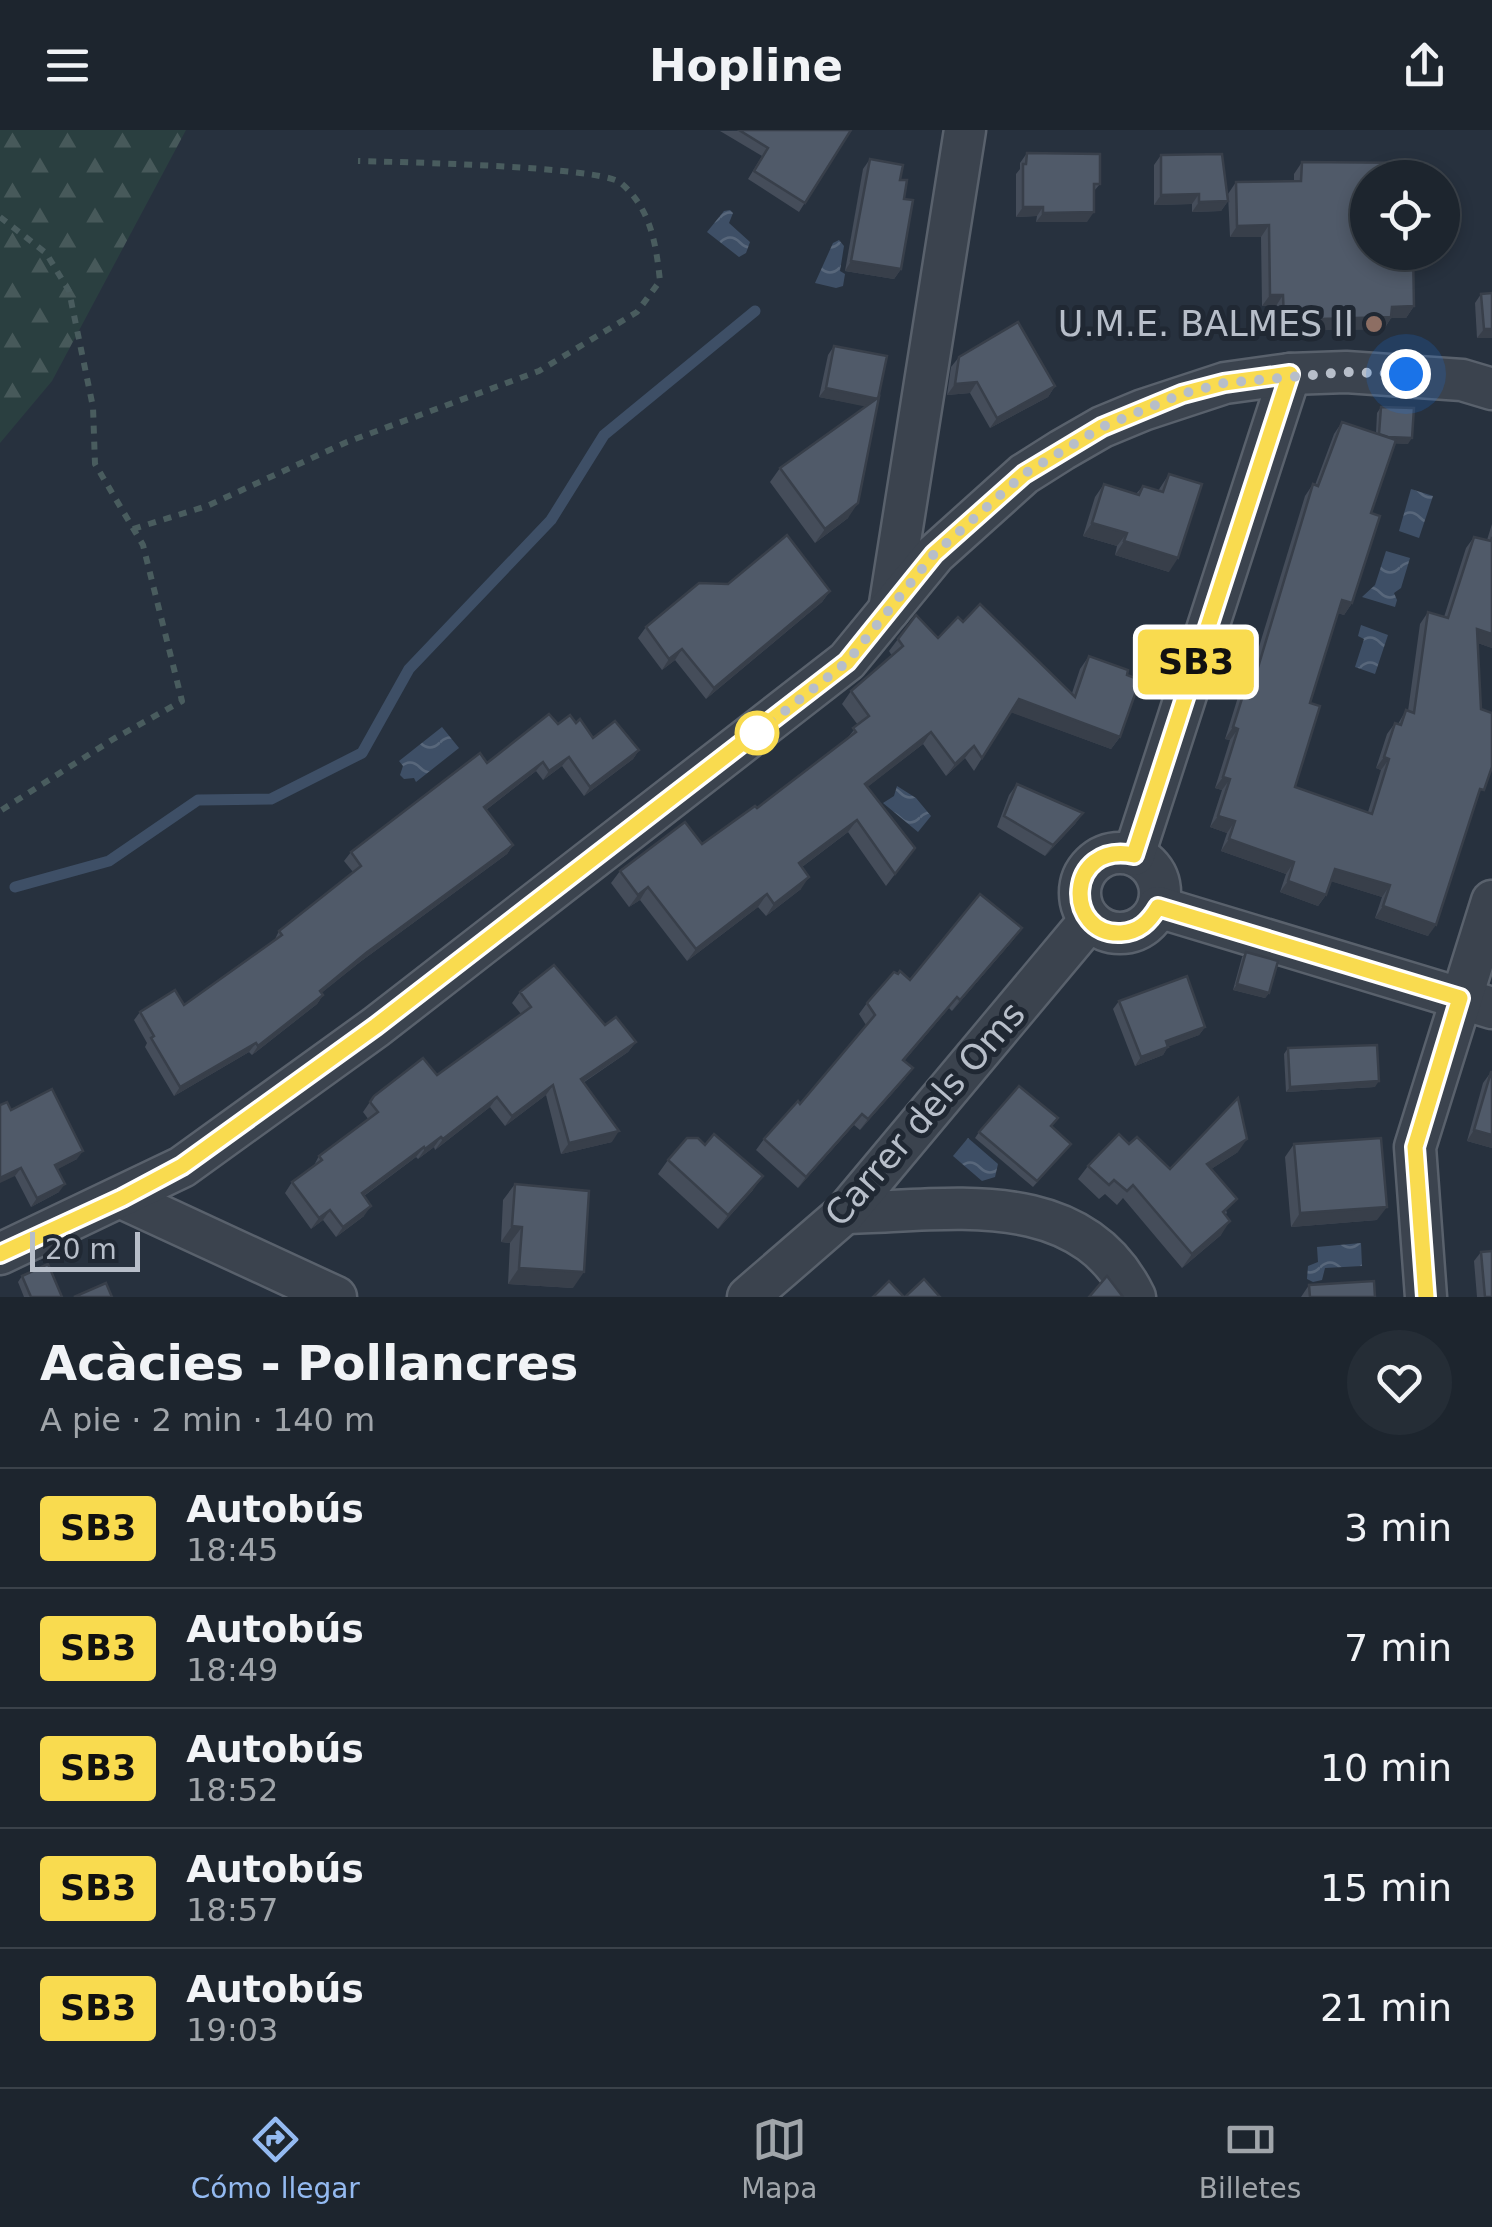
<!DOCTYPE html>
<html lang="es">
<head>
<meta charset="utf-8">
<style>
  body { margin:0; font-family:"DejaVu Sans",sans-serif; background:#252d36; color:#f1f3f6; height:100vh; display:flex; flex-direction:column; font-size:38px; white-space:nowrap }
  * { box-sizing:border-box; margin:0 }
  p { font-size:32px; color:#a0a5aa }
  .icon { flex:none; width:55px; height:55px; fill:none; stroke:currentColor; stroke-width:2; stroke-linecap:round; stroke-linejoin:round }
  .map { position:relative; height:1167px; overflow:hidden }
  .details { display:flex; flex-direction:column; background:#1d252e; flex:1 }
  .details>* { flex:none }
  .badge { padding:0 20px; border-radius:8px; font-size:35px; line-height:65px }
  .fabs { position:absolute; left:1350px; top:30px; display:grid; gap:20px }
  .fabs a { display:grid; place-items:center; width:110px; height:110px; border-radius:50%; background:#1d252e; box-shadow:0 5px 15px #0003,0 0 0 2px #3b424a; font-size:50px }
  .scale { position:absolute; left:30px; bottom:25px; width:110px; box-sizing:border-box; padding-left:10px; border:5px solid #b7bec9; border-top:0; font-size:28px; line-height:35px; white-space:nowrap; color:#b7bec9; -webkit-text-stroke:8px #202833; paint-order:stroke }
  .you { position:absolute; width:50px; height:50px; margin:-25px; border:8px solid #fff; border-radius:50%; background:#1a73e8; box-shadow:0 0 0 15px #1a73e833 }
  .map>.badge { position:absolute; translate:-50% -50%; box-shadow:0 0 0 5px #fff }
  .round { display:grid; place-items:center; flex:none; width:105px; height:105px; border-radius:52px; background:#252d36 }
  .headline { display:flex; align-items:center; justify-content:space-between; height:170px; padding:0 40px }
  h1 { font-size:48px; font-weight:600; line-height:75px }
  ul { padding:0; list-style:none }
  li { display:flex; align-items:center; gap:30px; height:120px; padding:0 40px; border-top:2px solid #3b424a }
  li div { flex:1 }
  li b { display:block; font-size:38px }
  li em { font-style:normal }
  li .badge { min-width:110px; font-weight:700; text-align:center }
  header { display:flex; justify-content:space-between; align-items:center; height:130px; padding:0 40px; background:#1d252e; font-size:45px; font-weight:600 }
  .tabs { display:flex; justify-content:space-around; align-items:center; height:140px; border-top:2px solid #3b424a; background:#1d252e; font-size:28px; color:#a0a5aa }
  .tabs a { display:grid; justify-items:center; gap:5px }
  .tabs .active { color:#94baf1 }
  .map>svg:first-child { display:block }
  .forest { fill:url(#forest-firs) }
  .water { fill:url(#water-waves) }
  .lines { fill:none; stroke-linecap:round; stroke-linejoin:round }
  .stream { stroke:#3e4f66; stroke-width:11 }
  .street-casing { stroke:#59616c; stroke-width:45 }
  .path { stroke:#495c5e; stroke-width:6; stroke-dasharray:8 8; stroke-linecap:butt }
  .street { stroke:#3b434e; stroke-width:40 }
  .wall { fill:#454d5a }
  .shaded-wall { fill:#383f4a }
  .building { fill:#505a69; stroke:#383f4a; stroke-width:2.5 }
  .line-casing { stroke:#fff; stroke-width:22 }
  .line { stroke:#f9db4f; stroke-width:15 }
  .walk { stroke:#b7bec9; stroke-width:10; stroke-dasharray:0 18 }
  .education-dot { fill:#8d6e63; stroke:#202833; stroke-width:4 }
  .stop-dot { fill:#fff; stroke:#f9db4f; stroke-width:5 }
  .labels { text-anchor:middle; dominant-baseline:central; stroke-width:10; stroke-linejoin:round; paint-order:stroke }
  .poi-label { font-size:35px; fill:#b7bec9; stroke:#202833; text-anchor:end }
  .street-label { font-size:35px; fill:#b7bec9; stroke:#202833 }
</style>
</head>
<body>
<header><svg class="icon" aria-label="menu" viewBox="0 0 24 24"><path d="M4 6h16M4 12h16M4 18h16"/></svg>Hopline<svg class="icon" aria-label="share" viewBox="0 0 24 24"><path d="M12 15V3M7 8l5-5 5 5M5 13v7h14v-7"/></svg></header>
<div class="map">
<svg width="1492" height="1167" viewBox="0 0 1492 1167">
  <defs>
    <pattern id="forest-firs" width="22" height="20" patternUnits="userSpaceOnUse" patternTransform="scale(2.5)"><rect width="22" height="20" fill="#2a3f40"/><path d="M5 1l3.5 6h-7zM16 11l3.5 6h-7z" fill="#47595a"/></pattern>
    <pattern id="water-waves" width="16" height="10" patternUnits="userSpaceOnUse" patternTransform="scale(2.5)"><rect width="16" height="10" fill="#3e4f66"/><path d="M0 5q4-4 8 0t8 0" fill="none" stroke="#58677b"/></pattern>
  </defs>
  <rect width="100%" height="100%" fill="#27313e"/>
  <polygon class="forest" points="0,0 186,0 52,251 0,313"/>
  <g class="water">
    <polygon points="730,80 733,83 729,93 750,112 746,123 739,127 707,102 724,81"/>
    <polygon points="839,110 844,116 840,141 845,144 843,156 836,158 815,153 833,113"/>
    <polygon points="1411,359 1433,366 1419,408 1399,401"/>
    <polygon points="1386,421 1410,428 1401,458 1394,463 1397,470 1395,477 1362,467 1375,455"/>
    <polygon points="1361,495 1388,505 1375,544 1355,537 1364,509 1358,506"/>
    <polygon points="442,597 459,618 416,652 414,648 404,649 400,645 403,636 399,631"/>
    <polygon points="897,656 916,668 931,686 918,702 883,673 894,666"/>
    <polygon points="968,1008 998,1034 995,1047 982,1051 953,1026"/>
    <polygon points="1361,1113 1362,1136 1325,1138 1322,1150 1313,1152 1307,1149 1308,1136 1318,1132 1317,1117"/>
  </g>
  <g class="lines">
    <polyline class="stream" points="15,757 109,731 198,670 271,669 362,623 409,539 551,390 604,305 755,181"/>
    <g class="street-casing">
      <g id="street">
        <polyline points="889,480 965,0"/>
        <circle cx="1120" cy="763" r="40"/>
        <polyline points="1134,725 1290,244"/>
        <polyline points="1158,777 1492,878"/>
        <polyline points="122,1068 336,1167"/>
        <path d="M845,1083C948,1081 1080,1054 1135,1167"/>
        <polyline points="0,1124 182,1037 376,897 847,531 935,424 1024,344 1062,320 1102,297 1143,280 1225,253 1290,244 1346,242 1462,250 1492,259"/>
        <polyline points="748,1167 845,1083 1090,790"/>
        <polyline points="1426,1167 1415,1017 1492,771"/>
      </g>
    </g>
    <g class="path">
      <polyline points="0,87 46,123 69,161 93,277 95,334 143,415 182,571 115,608 0,681"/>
      <path d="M133,399L207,376L347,312L539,241L637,182L660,151C656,114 651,79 621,53C601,36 396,32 358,31"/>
    </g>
    <use href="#street" class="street"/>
  </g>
  <g class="wall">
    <polygon points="851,0 799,82 748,49 762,26 720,1"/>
    <polygon points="1027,23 1100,54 1094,61 1087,92 1036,92 1037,86 1016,87 1016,44 1020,39 1020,33"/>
    <polygon points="1161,25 1228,71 1221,81 1192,82 1192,74 1154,75 1154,35"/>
    <polygon points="870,29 900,50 901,139 894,149 845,141 863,39"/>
    <polygon points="1302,32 1368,48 1414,176 1406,188 1391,188 1384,199 1276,201 1276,176 1262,176 1261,107 1230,107 1228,64 1236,52 1294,51 1294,44"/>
    <polygon points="1492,163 1492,208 1477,208 1475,173 1481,164"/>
    <polygon points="834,216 887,226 848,388 815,413 770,352 780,338 866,276 819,267 828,225"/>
    <polygon points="959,227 1055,256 1048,267 990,298 970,263 947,265 951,237"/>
    <polygon points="1381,277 1408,314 1394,313 1371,383 1352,473 1344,485 1338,483 1310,573 1295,657 1368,682 1381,640 1376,638 1387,604 1395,593 1398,594 1406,580 1408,581 1420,494 1428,482 1444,487 1466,418 1474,407 1487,410 1492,394 1492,518 1478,513 1476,671 1428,806 1375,788 1382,767 1331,751 1326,765 1318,776 1280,762 1286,744 1221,721 1227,703 1210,697 1222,660 1215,658 1230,610 1225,609 1242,554 1251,543 1305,366 1313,354 1315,355 1334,304 1342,292 1376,303 1377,283"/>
    <polygon points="1169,344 1169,442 1115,425 1117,416 1083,406 1095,367 1104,354 1136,364 1143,356 1158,361"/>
    <polygon points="830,461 822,472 706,569 675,530 662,540 638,508 646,497"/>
    <polygon points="916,485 938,508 963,492 1072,563 1080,539 1089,526 1120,607 1111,619 1011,582 974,641 965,628 946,646 923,614 867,657 915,718 886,756 848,702 802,737 801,759 766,786 758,777 687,831 640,770 629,777 611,753 620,741 702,714 757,678 845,611 858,595 842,574 851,561 892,526 889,521"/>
    <polygon points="576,593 593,608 639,620 633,629 584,666 562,636 543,650 536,641 486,680 513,715 507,724 360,832 321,863 323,865 317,874 252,925 249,922 174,966 145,917 147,913 134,890 140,882 184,875 274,811 279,801 353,742 344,731 351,722 487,633 558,594"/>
    <polygon points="1017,654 1083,683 1075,694 1045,726 997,697 1009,665"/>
    <polygon points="1014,809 952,881 949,878 904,931 905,949 860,1000 854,995 798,1058 756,1020 764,1009 800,974 866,895 859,884 867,873 910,850"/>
    <polygon points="1246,822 1269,863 1265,868 1233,860 1242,827"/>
    <polygon points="520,862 605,895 636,912 628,922 583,953 612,1012 561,1024 546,965 505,996 490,977 435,1020 434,1017 418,1029 416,1027 364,1066 364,1086 336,1107 323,1090 311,1099 285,1063 292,1052 313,1037 319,1026 369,990 363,982 374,966 437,945 521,884 512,873"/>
    <polygon points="1119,871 1205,897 1199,905 1168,916 1163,925 1135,936 1113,879"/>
    <polygon points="1288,918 1375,957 1286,962 1284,924"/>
    <polygon points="1491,942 1492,1018 1467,1011 1483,953"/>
    <polygon points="11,980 77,1029 57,1039 59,1062 31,1077 15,1046"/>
    <polygon points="1051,996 1071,1014 1033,1057 975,1008 979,1002"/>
    <polygon points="1129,1014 1170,1039 1238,1022 1211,1039 1227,1083 1225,1085 1221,1105 1182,1138 1123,1068 1117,1075 1105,1064 1099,1069 1078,1049 1088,1036"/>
    <polygon points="1294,1014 1377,1090 1291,1097 1285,1027"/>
    <polygon points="668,1030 753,1060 718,1099 658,1044"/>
    <polygon points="515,1054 573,1158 508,1154 510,1113 501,1112 503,1070"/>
    <polygon points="1481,1122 1492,1167 1477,1167 1474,1131"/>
    <polygon points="22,1146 62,1167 24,1167 18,1152"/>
    <polygon points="1309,1155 1375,1167 1301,1167"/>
  </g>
  <g class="shaded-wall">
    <polygon points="1199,64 1192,74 1154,75 1161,65"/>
    <polygon points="1228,71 1221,81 1192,82 1199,72"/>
    <polygon points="1023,77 1043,77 1037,86 1016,87"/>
    <polygon points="1094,82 1087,92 1036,92 1043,83"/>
    <polygon points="1269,95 1261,107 1230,107 1237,96"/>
    <polygon points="851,131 901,139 894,149 845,141"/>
    <polygon points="1270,165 1283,165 1276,176 1262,176"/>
    <polygon points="1414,176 1406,188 1391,188 1384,199 1276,201 1284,190 1392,177"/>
    <polygon points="1484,199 1492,199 1492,208 1477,208"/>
    <polygon points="977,252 970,263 947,265 955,254"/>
    <polygon points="1055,256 1048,267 990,298 997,288"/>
    <polygon points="826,258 878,269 872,278 819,267"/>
    <polygon points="1379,307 1412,308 1408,314 1375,313"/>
    <polygon points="858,373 848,388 815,413 825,399"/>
    <polygon points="1092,393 1127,403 1117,416 1083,406"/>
    <polygon points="1124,411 1178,428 1169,442 1115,425"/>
    <polygon points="830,461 822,472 706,569 714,558"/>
    <polygon points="1342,470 1352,473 1344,485 1334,482"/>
    <polygon points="1477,499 1492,504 1492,518 1469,510"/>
    <polygon points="682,519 675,530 662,540 669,529"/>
    <polygon points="1019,569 1120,607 1111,619 1010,582"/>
    <polygon points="1233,597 1238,599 1230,610 1225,609"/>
    <polygon points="931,602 923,614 856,666 865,654"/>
    <polygon points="974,616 965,628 946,646 955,634"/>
    <polygon points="639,620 633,629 584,666 590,657"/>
    <polygon points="569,627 562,636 543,650 549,641"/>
    <polygon points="1384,627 1389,629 1381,640 1376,638"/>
    <polygon points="543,632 536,641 478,686 484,677"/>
    <polygon points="1223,647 1230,649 1222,660 1215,658"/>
    <polygon points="1083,683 1075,694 1045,726 1053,715"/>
    <polygon points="1218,686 1235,691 1227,703 1210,697"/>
    <polygon points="857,690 848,702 790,746 799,733"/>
    <polygon points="1229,709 1294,732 1286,744 1221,721"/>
    <polygon points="513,715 507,724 360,832 313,870 320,861 366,823"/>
    <polygon points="1335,739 1390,755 1382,767 1327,750"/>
    <polygon points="809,747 801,759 766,786 774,774"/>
    <polygon points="1288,751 1326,765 1318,776 1280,762"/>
    <polygon points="648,757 640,770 629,777 638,765"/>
    <polygon points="767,764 758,777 687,831 696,819"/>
    <polygon points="1383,776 1436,795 1428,806 1375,788"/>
    <polygon points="1022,798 1014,809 952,881 960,870"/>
    <polygon points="1237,854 1269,863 1265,868 1233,860"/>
    <polygon points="323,865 317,874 252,925 258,916"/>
    <polygon points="957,867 949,878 896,941 903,930"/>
    <polygon points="1205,897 1199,905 1160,920 1166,911"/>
    <polygon points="636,912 628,922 573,959 581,949"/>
    <polygon points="256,913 249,922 174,966 180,957"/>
    <polygon points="1168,917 1163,925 1135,936 1141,927"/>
    <polygon points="913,938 905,949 860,1000 868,989"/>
    <polygon points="1379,951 1375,957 1286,962 1290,957"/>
    <polygon points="553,955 546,965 505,996 512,986"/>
    <polygon points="497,967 490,977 435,1020 443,1009"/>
    <polygon points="862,984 854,995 798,1058 806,1047"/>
    <polygon points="1474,1000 1492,1005 1492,1018 1467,1011"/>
    <polygon points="619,1001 612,1012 561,1024 569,1013"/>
    <polygon points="441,1007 434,1017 418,1029 425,1019"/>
    <polygon points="1247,1009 1238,1022 1197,1048 1207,1034"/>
    <polygon points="424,1017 416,1027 354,1073 362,1063"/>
    <polygon points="83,1021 77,1029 49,1044 55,1035"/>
    <polygon points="21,1038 15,1046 0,1053 0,1048"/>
    <polygon points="763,1046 753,1060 718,1099 728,1085"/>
    <polygon points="65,1054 59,1062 31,1077 37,1068"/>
    <polygon points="371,1076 364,1086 336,1107 343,1097"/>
    <polygon points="1387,1077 1377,1090 1291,1097 1300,1083"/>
    <polygon points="330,1080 323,1090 311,1099 319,1088"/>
    <polygon points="1230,1091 1221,1105 1182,1138 1192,1124"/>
    <polygon points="512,1096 522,1097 510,1113 501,1112"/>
    <polygon points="519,1138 584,1142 573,1158 508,1154"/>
  </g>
  <g class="building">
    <polygon points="739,0 851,0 805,73 754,41 768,18"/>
    <polygon points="1027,23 1100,24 1100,54 1094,54 1094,82 1043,83 1043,77 1023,77 1023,34 1026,34"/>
    <polygon points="1222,24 1228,71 1199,72 1199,64 1161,65 1161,25"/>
    <polygon points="870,29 903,35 900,50 907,50 904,69 913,70 901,139 851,131"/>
    <polygon points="1302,32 1419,33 1419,48 1368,48 1368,122 1413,122 1414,176 1392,177 1391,187 1284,190 1283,165 1270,165 1269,95 1237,96 1236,52 1301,51"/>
    <polygon points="1492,163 1492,199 1484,199 1481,164"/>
    <polygon points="1018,192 1055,256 997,288 977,252 955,254 959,227"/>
    <polygon points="834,216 887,226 878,269 826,258"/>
    <polygon points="879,267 858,373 825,399 780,338"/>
    <polygon points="1381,277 1414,278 1412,308 1388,307 1379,304"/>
    <polygon points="1342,292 1396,310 1371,383 1380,386 1352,473 1342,470 1310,573 1320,576 1295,657 1372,684 1389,629 1384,627 1395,593 1401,595 1406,580 1414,583 1428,482 1448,488 1474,407 1491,411 1492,407 1492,504 1477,499 1481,579 1492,583 1492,637 1484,660 1480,659 1436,795 1383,776 1390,755 1335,739 1326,765 1288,751 1294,732 1229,709 1235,691 1218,686 1230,649 1223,647 1238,599 1233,597 1250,543 1256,544 1313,354 1318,356"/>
    <polygon points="1169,344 1202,354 1178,428 1124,411 1127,403 1092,393 1104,354 1139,365 1143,356 1163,362"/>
    <polygon points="787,405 830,461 714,558 682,519 669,529 646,497 699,453 728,454"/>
    <polygon points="980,474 1075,567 1089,526 1128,540 1127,545 1140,550 1120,607 1019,569 982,628 974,616 955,634 931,602 865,654 915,718 895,744 857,690 799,733 809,747 774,774 767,764 696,819 648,757 638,765 620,741 685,692 702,714 755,676 757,678 856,602 853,598 869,586 851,561 903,516 898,509 916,485 938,508 958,487 963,492"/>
    <polygon points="549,584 558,594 570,585 576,593 580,589 593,608 615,591 639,620 590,657 569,627 549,641 543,632 484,677 513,715 366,823 320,861 323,865 258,916 256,913 180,957 151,908 154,906 140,882 175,860 184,875 282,805 279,801 361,736 351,722 480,623 487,633"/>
    <polygon points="1017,654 1083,683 1053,715 1004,686"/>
    <polygon points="980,764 1022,798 960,870 957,867 903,930 913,938 868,989 862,984 806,1047 764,1009 798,971 800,974 875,885 867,873 894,842 898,844 900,841 910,850"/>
    <polygon points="1246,822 1278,831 1269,863 1237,854"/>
    <polygon points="554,835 605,895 616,887 636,912 581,949 619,1001 569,1013 553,955 512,986 497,967 443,1009 441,1007 425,1019 424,1017 362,1063 371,1076 343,1097 330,1080 319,1088 292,1052 322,1030 319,1026 378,982 370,972 374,966 423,928 437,945 531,877 520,862"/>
    <polygon points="1187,846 1205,897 1166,911 1168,917 1141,927 1119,871"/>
    <polygon points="1377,915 1379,951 1290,957 1288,918"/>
    <polygon points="1491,942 1492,942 1492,1005 1474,1000"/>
    <polygon points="1019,956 1058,988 1051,996 1071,1014 1037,1051 979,1002"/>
    <polygon points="52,959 83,1021 55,1035 65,1054 37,1068 21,1038 0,1048 0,975 7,972 11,980"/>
    <polygon points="1238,968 1247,1009 1207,1034 1237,1069 1223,1082 1230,1091 1192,1124 1133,1055 1127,1061 1114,1050 1109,1055 1088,1036 1119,1004 1129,1014 1137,1007 1170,1039"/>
    <polygon points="714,1004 763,1046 728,1085 668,1030 687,1008 698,1008 705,1015"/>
    <polygon points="1381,1008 1387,1077 1300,1083 1294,1014"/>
    <polygon points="515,1054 589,1061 584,1142 519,1138 522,1097 512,1096"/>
    <polygon points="1492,1121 1492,1167 1485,1167 1481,1122"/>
    <polygon points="48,1134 62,1167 31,1167 22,1146"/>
    <polygon points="1107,1146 1123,1167 1089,1167"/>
    <polygon points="924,1149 940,1167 905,1167"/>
    <polygon points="889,1151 904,1167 873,1167"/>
    <polygon points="1374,1151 1375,1167 1310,1167 1309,1155"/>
    <polygon points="106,1153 112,1167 74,1167"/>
  </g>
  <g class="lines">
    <g class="line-casing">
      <path id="line" d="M0,1124L122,1068L182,1036L376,896L847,532L934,424L1024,344L1102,297L1182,264L1224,253L1290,244L1134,725C1065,711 1064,806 1121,803C1139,802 1149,792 1158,777L1460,868L1415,1017L1426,1167"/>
    </g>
    <use href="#line" class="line"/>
    <polyline class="walk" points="757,603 847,532 934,424 1024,344 1102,297 1182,264 1224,253 1346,242 1406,244"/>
  </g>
  <circle class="education-dot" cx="1374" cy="194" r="10"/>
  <circle class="stop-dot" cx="757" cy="603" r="20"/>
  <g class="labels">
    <g class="poi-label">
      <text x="1354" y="194">U.M.E. BALMES II</text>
    </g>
    <g class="street-label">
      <text transform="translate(925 984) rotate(-49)">Carrer dels Oms</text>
    </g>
  </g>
</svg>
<div class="fabs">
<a><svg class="icon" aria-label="locate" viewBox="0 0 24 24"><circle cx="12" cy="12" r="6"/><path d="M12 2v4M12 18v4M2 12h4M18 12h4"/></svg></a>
</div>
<div class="scale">20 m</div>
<div class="you" style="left:1406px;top:244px"></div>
<b class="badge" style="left:1196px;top:532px;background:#f9db4f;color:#111">SB3</b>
</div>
<section class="details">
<div class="headline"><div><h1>Acàcies - Pollancres</h1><p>A pie · 2 min · 140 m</p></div><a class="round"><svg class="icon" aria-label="heart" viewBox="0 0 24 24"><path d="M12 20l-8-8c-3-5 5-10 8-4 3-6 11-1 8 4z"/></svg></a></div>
<ul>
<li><span class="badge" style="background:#f9db4f;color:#111">SB3</span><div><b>Autobús</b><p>18:45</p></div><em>3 min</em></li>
<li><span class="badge" style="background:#f9db4f;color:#111">SB3</span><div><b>Autobús</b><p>18:49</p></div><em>7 min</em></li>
<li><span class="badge" style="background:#f9db4f;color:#111">SB3</span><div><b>Autobús</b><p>18:52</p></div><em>10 min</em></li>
<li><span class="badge" style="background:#f9db4f;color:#111">SB3</span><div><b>Autobús</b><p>18:57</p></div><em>15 min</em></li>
<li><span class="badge" style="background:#f9db4f;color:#111">SB3</span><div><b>Autobús</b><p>19:03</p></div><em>21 min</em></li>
</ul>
</section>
<nav class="tabs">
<a class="active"><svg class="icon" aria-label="directions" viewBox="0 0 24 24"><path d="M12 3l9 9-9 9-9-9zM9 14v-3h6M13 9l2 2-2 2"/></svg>Cómo llegar</a>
<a><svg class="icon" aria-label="map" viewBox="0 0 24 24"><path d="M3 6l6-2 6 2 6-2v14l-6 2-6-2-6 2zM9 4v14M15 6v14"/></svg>Mapa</a>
<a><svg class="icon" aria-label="tickets" viewBox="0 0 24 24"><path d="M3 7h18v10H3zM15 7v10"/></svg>Billetes</a>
</nav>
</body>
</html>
